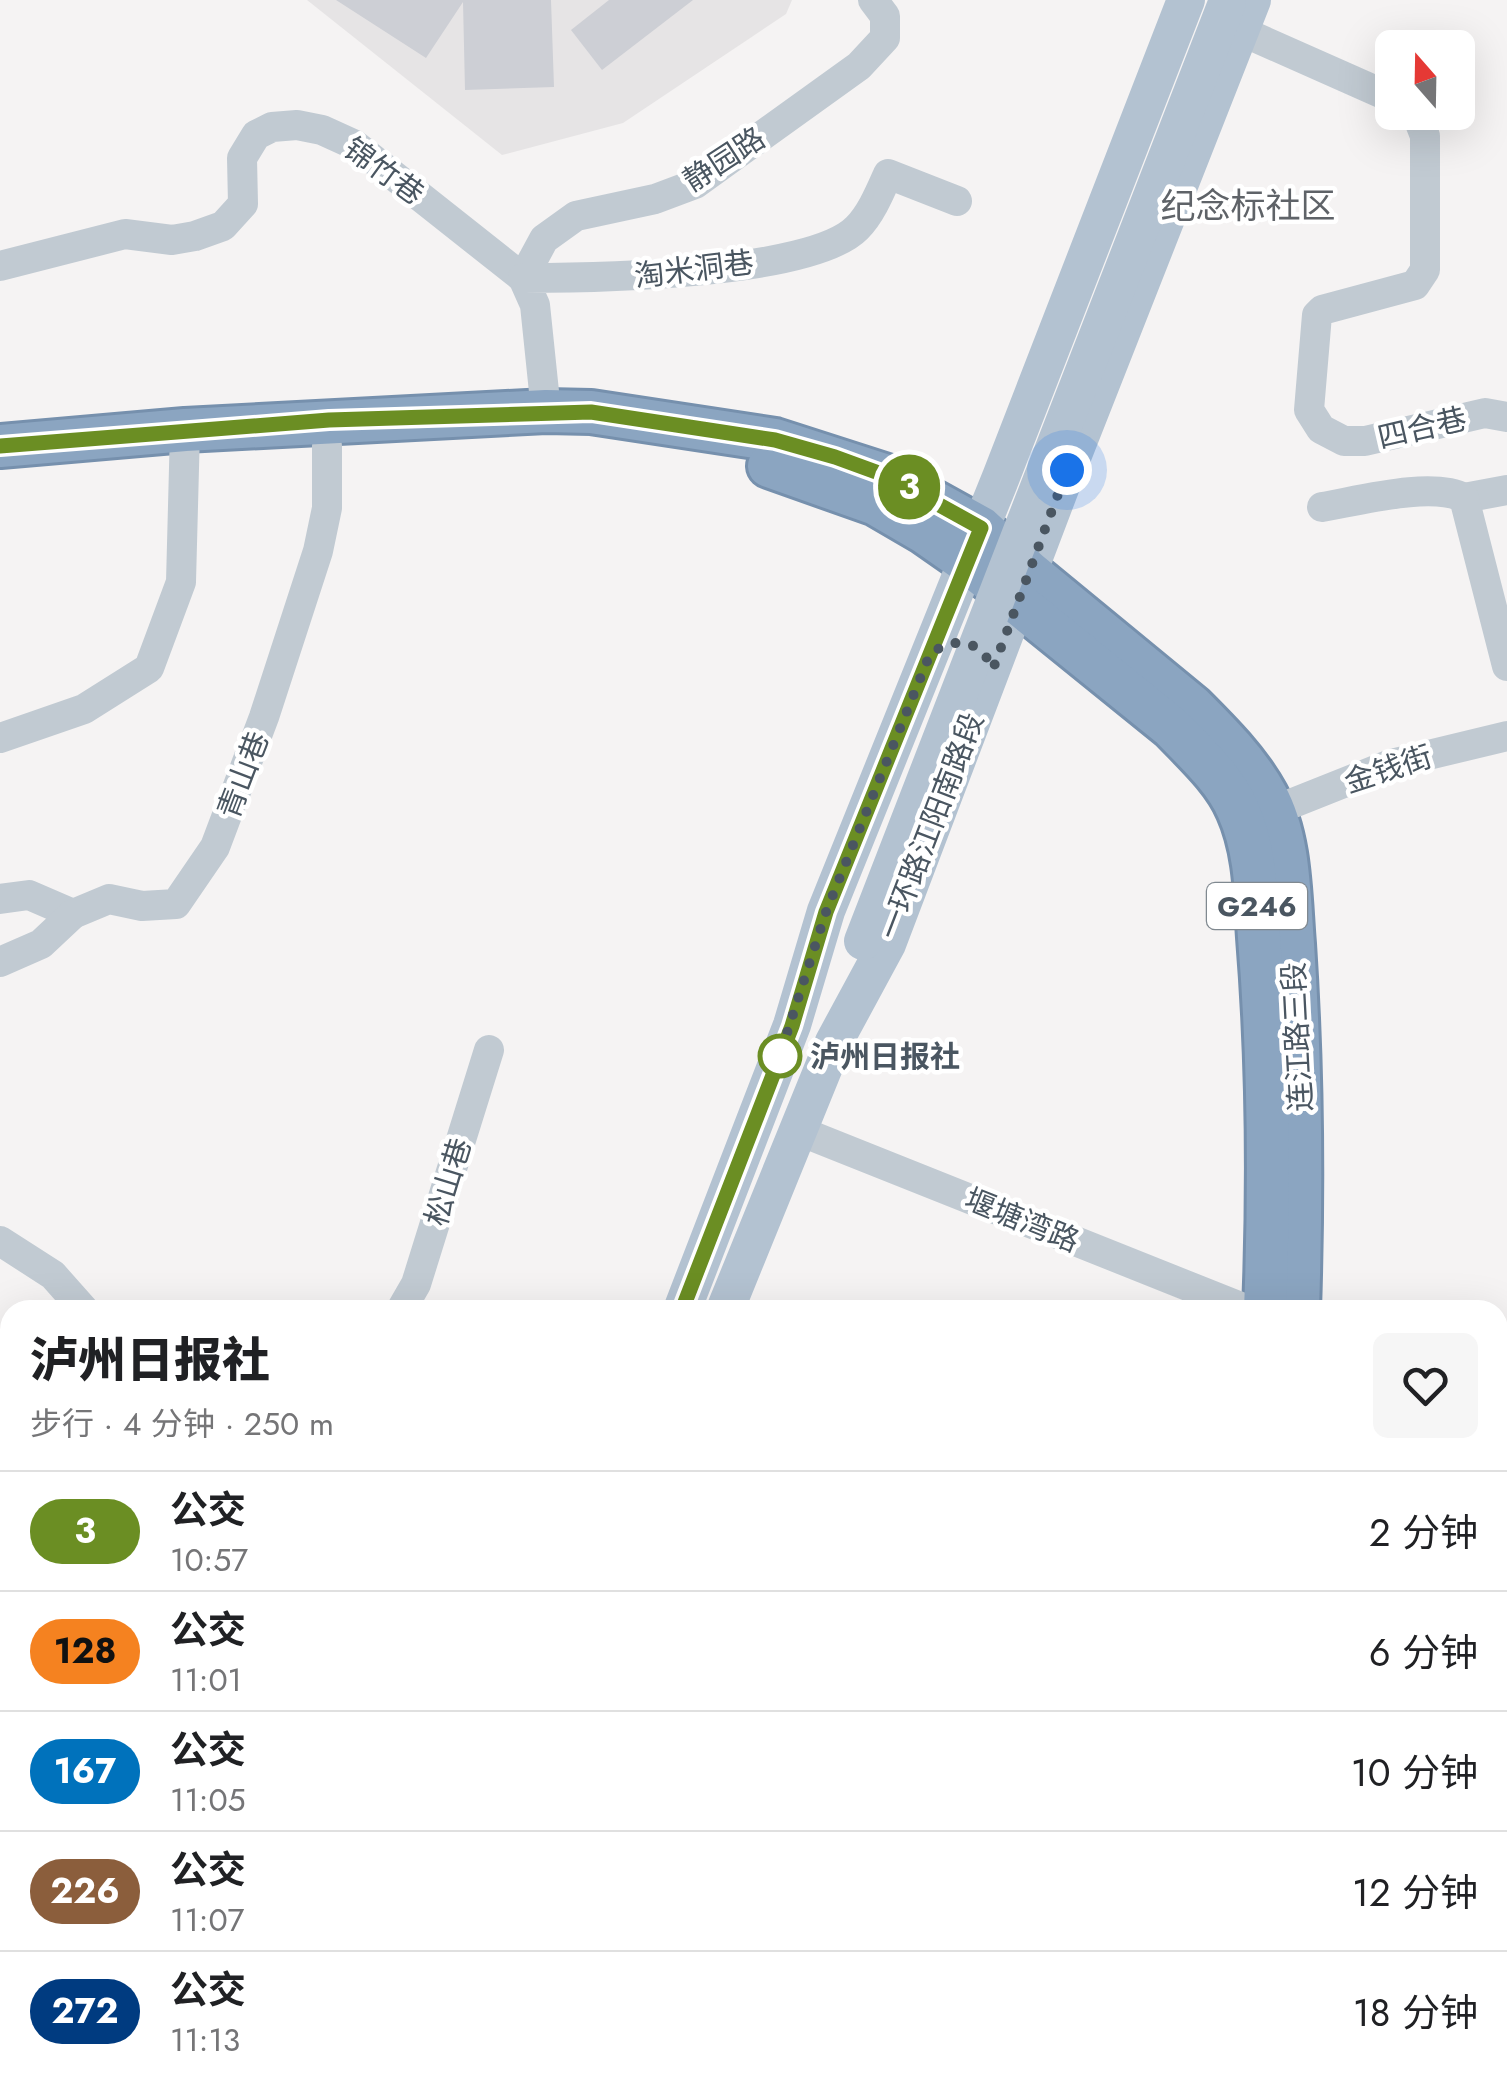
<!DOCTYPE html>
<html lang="zh">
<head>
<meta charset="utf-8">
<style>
  body { margin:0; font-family:Jost,"Noto Sans SC",sans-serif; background:#f6f6f6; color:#202124; height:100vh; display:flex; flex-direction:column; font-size:38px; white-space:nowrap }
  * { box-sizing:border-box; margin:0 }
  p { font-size:32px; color:#757577 }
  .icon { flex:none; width:55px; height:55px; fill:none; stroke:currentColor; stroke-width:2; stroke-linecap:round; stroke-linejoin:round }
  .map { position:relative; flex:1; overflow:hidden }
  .details { position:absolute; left:0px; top:1300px; width:1508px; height:792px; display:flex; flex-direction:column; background:#fff; border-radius:30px 30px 0 0; box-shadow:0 10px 40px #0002 }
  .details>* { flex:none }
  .badge { padding:0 20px; border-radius:32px; font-size:35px; line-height:65px }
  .needle { width:65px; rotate:340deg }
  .controls { position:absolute; left:1375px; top:30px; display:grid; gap:20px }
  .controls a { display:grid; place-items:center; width:100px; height:100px; border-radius:15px; background:#fff; box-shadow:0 10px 40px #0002; font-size:50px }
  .you { position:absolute; width:50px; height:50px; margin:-25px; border:8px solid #fff; border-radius:50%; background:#1a73e8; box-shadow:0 0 0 15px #1a73e833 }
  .map>.badge { position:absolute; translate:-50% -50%; box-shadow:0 0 0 5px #fff }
  .round { display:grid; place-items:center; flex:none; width:105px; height:105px; border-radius:15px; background:#f6f6f6 }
  .head { display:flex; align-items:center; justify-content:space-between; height:170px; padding:0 30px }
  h1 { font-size:48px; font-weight:800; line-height:75px }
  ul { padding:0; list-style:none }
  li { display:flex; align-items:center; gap:30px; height:120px; padding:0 30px; border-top:2px solid #e0e0e0 }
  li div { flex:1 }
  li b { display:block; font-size:38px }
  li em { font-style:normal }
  li .badge { min-width:110px; font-weight:700; text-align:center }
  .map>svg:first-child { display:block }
  .education { fill:#e6e4e5 }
  .building { fill:#cdcfd5 }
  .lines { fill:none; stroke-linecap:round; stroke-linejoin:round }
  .highway-casing { stroke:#7690ad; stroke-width:48 }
  .minor { stroke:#c1cad2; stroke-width:30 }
  .major { stroke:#b3c2d1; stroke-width:38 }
  .highway { stroke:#8ba5c1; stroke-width:42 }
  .major-bridge { stroke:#b3c2d1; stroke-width:38 }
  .line-casing { stroke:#fff; stroke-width:22 }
  .line { stroke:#6b8e23; stroke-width:15 }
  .walk { stroke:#4a5661; stroke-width:10; stroke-dasharray:0 18 }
  .stop-dot { fill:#fff; stroke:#6b8e23; stroke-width:5 }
  .labels { text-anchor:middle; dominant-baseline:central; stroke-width:9; stroke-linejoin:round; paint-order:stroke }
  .shield { fill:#fff; stroke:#808990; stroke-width:2.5 }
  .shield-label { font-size:28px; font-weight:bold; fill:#4a5661 }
  .street-label { font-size:30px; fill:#4a5661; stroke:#fff }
  .stop-label { font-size:30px; font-weight:bold; fill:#4a5661; stroke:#fff; text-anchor:start }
  .quarter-label { font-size:35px; fill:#5f6368; stroke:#fff }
</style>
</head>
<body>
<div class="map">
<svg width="1507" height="2091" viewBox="0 0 1507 2091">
  <rect width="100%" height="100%" fill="#f5f3f3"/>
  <polygon class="education" points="307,0 792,0 786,14 623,123 502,155"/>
  <g class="building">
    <polygon points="336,0 551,0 554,87 465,90 463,2 426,58"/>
    <polygon points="609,0 693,0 602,70 571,30"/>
  </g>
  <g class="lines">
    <g class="highway-casing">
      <g id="highway">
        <path d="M0,446L185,430L546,411L591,412L775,440L887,476L981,528L1029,572L1193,707C1219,733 1248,762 1266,795C1290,838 1289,895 1293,944C1301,1066 1302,1187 1298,1310"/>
        <path d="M769,466L876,504L924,532L967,562L1171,727C1195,752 1225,779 1238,810C1256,850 1256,894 1259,937C1269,1061 1270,1186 1265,1310"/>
        <polyline points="1034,2091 1035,2082"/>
        <polyline points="1067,2091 1068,2082"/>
        <polyline points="1304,2091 1308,2082"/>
      </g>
    </g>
    <g class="minor">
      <polyline points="1241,31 1392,98"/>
      <polyline points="1411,112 1418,118 1425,136 1425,270 1415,285 1322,310 1317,315 1309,410 1321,429 1344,441 1365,441 1485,413 1507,417"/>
      <polyline points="0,266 125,234 172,240 195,236 223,226 243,204 242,158 256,135 272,127 297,125 322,130 355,145 523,278 544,239 576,216 655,199 695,184 859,66 885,38 885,16 873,0"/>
      <path d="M546,411L535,305L523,278C591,278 811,275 857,228C871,214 880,192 888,174L957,201"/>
      <polyline points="1464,498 1507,490"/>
      <path d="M1322,507C1358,501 1432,481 1464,498L1507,666"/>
      <polyline points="0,738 84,709 149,668 181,582 185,430"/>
      <polyline points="1273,811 1391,764 1507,736"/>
      <polyline points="0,899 29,895 73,914"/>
      <polyline points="0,962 41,944 73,914 109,899 142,906 176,904 215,847 264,717 318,551 327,508 327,446"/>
      <polyline points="797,1130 1248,1310"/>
      <polyline points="0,1241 53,1275 84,1310"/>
      <polyline points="401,1310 416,1284 489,1050"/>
      <polyline points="1498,1641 1507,1616"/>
      <polyline points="0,1969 10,1950"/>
      <polyline points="0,2018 10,2025"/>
      <polyline points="93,2082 105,2091"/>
      <polyline points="497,2091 499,2082"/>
      <polyline points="520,2091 522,2082"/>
    </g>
    <g class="major">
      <polyline points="682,1310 792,1025 826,911 1001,477 1186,0"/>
      <polyline points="725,1310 834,1042 887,944 1067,470 1252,0"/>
      <polyline points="0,1468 10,1472"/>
      <polyline points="0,1505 10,1509"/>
    </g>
    <use href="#highway" class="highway"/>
    <polyline class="major-bridge" points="863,941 1227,3"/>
  </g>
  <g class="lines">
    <g class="line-casing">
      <polyline id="line" points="0,446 329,420 591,412 775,440 835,457 887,476 981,528 826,912 792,1026 682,1310"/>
    </g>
    <use href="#line" class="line"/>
    <path class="walk" d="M780,1056L778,1061L826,912L930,654C955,636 980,639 993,669L1067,470"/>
  </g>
  <circle class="stop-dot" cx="780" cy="1056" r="20"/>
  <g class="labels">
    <rect class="shield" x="1207" y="883" width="100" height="46" rx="8"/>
    <g class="shield-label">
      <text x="1257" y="906">G246</text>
    </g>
    <g class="street-label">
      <text transform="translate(724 159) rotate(-33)">静园路</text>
      <text transform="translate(384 171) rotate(36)">锦竹巷</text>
      <text transform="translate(694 269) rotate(-7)">淘米洞巷</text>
      <text transform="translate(1422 428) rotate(-13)">四合巷</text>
      <text transform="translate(1388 769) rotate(-18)">金钱街</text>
      <text transform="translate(243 775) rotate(-69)">青山巷</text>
      <text transform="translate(931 826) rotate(-69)">一环路江阳南路段</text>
      <text transform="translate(1297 1037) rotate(-93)">连江路三段</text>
      <text transform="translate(448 1182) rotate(-73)">松山巷</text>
      <text transform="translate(1022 1220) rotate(22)">堰塘湾路</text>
    </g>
    <g class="stop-label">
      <text x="810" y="1056">泸州日报社</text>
    </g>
    <g class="quarter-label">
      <text x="1248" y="206">纪念标社区</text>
    </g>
  </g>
</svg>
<div class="controls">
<a><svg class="needle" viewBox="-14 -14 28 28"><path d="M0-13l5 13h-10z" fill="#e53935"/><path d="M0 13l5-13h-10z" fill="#757577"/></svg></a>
</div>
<div class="you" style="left:1067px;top:470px"></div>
<b class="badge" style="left:909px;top:487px;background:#6b8e23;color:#fff">3</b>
<section class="details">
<div class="head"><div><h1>泸州日报社</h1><p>步行 · 4 分钟 · 250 m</p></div><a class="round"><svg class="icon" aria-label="heart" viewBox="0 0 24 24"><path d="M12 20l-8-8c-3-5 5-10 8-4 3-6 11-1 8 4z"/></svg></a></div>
<ul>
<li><span class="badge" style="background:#6b8e23;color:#fff">3</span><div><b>公交</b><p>10:57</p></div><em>2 分钟</em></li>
<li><span class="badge" style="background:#f58220;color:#111">128</span><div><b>公交</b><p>11:01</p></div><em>6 分钟</em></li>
<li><span class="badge" style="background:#0072bc;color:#fff">167</span><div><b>公交</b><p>11:05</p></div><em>10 分钟</em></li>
<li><span class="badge" style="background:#8b5e3c;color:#fff">226</span><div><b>公交</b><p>11:07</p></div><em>12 分钟</em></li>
<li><span class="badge" style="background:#003b80;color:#fff">272</span><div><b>公交</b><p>11:13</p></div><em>18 分钟</em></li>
</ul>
</section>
</div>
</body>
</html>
